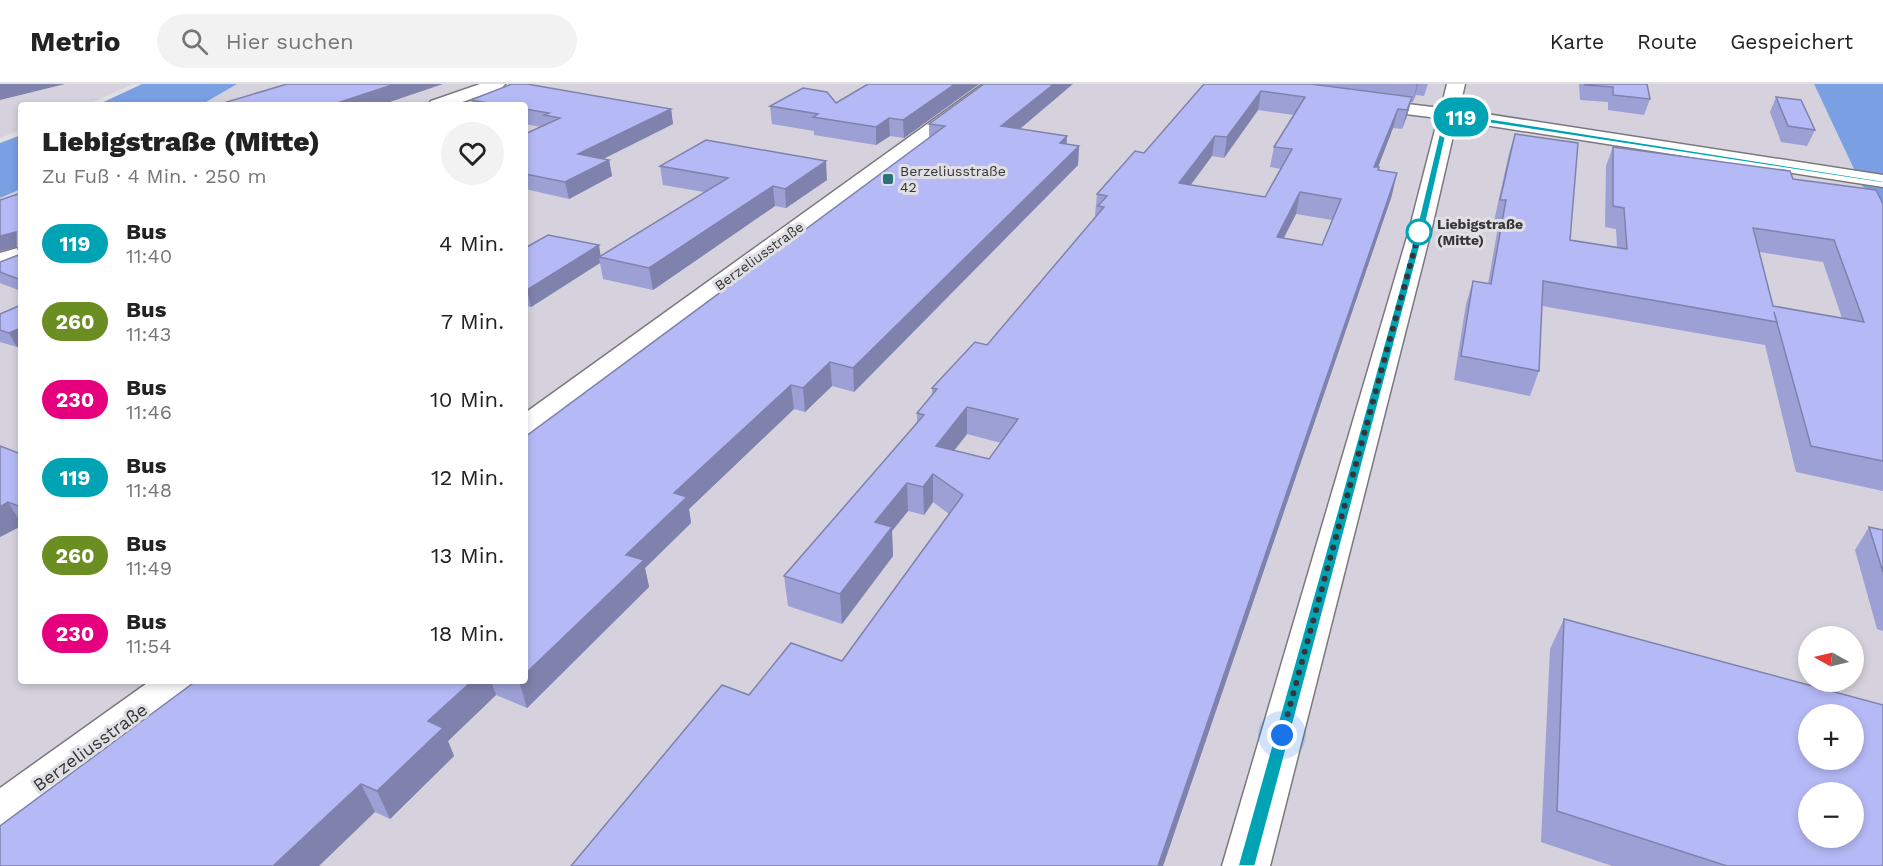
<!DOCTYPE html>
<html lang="de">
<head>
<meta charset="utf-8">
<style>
  body { margin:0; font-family:"Work Sans",sans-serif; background:#f2f2f2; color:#222; height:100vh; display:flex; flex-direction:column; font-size:22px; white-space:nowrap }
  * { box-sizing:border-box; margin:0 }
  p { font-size:20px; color:#767676 }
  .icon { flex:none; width:33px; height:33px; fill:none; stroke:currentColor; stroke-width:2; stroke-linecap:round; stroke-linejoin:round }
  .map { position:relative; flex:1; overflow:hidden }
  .side { position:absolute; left:18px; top:18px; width:510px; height:582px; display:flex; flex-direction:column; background:#fff; border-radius:6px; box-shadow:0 3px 9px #0003 }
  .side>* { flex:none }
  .badge { padding:0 12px; border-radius:20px; font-size:21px; line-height:39px }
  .needle { width:39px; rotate:278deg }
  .buttons { position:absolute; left:1798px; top:542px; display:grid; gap:12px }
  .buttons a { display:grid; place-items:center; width:66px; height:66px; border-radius:50%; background:#fff; box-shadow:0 3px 9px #0003; font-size:30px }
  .you { position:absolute; width:30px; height:30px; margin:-15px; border:4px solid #fff; border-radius:50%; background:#1a73e8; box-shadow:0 0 0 9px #1a73e833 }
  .map>.badge { position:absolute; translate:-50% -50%; box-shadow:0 0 0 3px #fff }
  .round { display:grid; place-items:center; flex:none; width:63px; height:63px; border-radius:32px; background:#f2f2f2 }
  .head { display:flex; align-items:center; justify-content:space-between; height:102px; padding:0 24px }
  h1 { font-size:28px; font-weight:800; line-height:45px }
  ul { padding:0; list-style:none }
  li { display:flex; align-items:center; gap:18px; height:78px; padding:0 24px }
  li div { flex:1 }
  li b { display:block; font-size:22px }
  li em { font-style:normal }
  li .badge { min-width:66px; font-weight:700; text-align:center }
  header { display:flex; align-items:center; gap:36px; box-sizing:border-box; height:84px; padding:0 30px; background:#fff; border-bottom:2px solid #e0e0e0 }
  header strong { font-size:28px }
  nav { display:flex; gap:33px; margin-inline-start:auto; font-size:21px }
  .search { width:420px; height:54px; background:#f2f2f2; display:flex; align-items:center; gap:15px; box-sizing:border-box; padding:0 21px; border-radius:33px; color:#767676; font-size:22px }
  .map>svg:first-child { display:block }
  .built { fill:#d5d2dd; fill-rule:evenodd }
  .water { fill:#7a9fe2 }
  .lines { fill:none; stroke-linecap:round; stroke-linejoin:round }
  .minor-casing { stroke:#79787c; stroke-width:3 }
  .major-casing { stroke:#79787c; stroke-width:3 }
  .minor { fill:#fff; fill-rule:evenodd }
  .major { fill:#fff; fill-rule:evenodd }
  .wall { fill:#9ca0d4; fill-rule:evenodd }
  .shaded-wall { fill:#7f82ac }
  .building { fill:#b5baf6; stroke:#7f82ac; stroke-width:1.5; fill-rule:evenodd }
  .line { fill:#00a3b4; stroke:#fff; stroke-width:1.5 }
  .walk { stroke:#363537; stroke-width:6; stroke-dasharray:0 10.8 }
  .poi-dot { fill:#2a737b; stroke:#e0dfe3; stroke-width:2 }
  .stop-dot { fill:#fff; stroke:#00a3b4; stroke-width:3 }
  .labels { text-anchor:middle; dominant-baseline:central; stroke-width:6; stroke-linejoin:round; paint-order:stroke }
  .far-poi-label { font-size:14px; fill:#363537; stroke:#e0dfe3; text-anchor:start }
  .far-stop-label { font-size:14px; font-weight:bold; fill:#363537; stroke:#e0dfe3; text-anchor:start }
  .far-street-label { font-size:14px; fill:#363537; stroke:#e0dfe3 }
  .near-street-label { font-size:18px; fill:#363537; stroke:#e0dfe3 }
</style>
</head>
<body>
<header>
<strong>Metrio</strong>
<div class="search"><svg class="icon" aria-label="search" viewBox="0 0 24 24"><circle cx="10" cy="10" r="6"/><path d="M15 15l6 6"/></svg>Hier suchen</div>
<nav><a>Karte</a><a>Route</a><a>Gespeichert</a></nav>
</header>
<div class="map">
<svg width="1883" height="782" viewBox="0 0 1883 782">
  <rect width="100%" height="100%" fill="#e0dfe3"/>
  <g class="built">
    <polygon points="0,0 133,0 86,21 21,21 21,46 0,54"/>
    <path d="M237,0H1814L1862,102L1871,107L1882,117L1883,123V782H0V114L21,105V597H525V21H201ZM1809,552H1854V597H1809ZM1809,630H1854V675H1809ZM1809,708H1854V753H1809Z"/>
  </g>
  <g class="water">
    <polygon points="142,0 237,0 201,21 97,21"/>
    <path d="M1814,0H1883V123C1881,112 1871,107 1862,102Z"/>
    <polygon points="21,51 21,105 0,114 0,59"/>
  </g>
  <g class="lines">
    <g class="minor-casing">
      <g id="minor">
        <polygon points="480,0 505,0 502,4 454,21 428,21 431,17"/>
        <polygon points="983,0 1003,0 536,351 525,353 525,329"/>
        <polygon points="1447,24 1883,91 1883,103 1440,34 1438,30 1440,26"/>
        <polygon points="21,163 21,178 0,184 0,169"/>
        <polygon points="150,597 201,597 195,608 16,743 0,748 0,704"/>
      </g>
    </g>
    <g class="major-casing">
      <polygon id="major" points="1447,0 1465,0 1432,143 1270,782 1222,782 1410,143 1438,34 1365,25 1359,24 1356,20 1359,16 1365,15 1441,24"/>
    </g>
    <use href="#minor" class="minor"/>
    <use href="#major" class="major"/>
  </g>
  <g class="wall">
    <polygon points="512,0 527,0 671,25 673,40 603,75 609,76 612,92 569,115 525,105 525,50 541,43 525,40 525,21 473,21 471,16"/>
    <polygon points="979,0 904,54 890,52 876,61 814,51 814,47 772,40 770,22 836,19"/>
    <path d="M1204,0H1428L1424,12L1416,11L1413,18H1411L1407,32L1402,45L1393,44L1378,83V86L1392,111L1163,782L749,611L842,577L949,430L933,418L924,431L908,427L892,447L893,472L842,540L788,522L784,492L917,338V329L932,312V304L987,261L1096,133L1095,132L1097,110L1144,69ZM1258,26L1294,31L1274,63L1270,83L1281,85L1265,113L1190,101L1212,72L1224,74ZM1296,130L1332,136L1322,161L1284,154ZM967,350L1001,359L989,375L954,366Z"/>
    <polygon points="1579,0 1647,0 1650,15 1644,31 1608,26 1608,18 1580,16"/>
    <polygon points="1776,13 1815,46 1807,62 1781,58 1770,28"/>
    <polygon points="929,40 1019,45 1067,60 1079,62 1078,81 854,308 832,302 805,328 794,325 689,425 691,439 645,484 649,503 527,624 496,611 448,657 454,672 390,735 375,728 196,597 525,597 929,53"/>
    <path d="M1515,50L1570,156L1617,163L1616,145L1605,143L1606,82L1613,63L1793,95L1883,120V407L1796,388L1765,261L1542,222L1539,287L1530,312L1454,296L1466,220L1473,197L1488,200L1499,137H1494L1509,69ZM1759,168L1823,178L1842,234L1773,222Z"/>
    <polygon points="660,82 827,96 786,124 775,122 653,206 603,195 600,179 531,223 525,222 525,164 601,172 704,108 663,101"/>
    <polygon points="21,109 21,207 0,199 0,178 20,171 16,163 0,167 0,116"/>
    <polygon points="21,221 21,262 17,263 0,258 0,230"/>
    <polygon points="0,362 21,370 21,442 0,453"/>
    <polygon points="1869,443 1883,446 1883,547 1877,545 1855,466"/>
    <polygon points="1564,535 1883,782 1612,782 1541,758 1550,565"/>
  </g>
  <g class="shaded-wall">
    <polygon points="0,0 65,0 0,16"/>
    <polygon points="395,0 443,0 381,21 331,21"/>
    <polygon points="955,0 979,0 904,54 903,36"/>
    <polygon points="1054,0 1073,0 1001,61 1001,42"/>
    <polygon points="1417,0 1418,0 1413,18"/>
    <polygon points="1261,7 1258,26 1224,74 1227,53"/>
    <polygon points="1412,13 1407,32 1402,45 1407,26"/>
    <polygon points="671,25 673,40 581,86 578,70"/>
    <polygon points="1398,25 1393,44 1370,104 1374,83"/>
    <polygon points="889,34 890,52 876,61 876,43"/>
    <polygon points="1067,52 1066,71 1060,59"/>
    <polygon points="1215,52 1212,72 1176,121 1179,99"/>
    <polygon points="1079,62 1078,81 854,308 853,284"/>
    <polygon points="609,76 612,92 569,115 565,98"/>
    <polygon points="826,77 827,96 786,124 785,105"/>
    <polygon points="1397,89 1392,111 1163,782 1158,782"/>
    <polygon points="773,102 775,122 653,206 649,184"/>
    <polygon points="1300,108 1296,130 1272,176 1277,153"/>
    <polygon points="16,148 21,162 0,167 0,152"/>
    <polygon points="599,161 601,174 599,173 600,179 531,223 527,206"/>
    <polygon points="21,244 21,262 17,263 9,249"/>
    <polygon points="830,278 832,302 805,328 803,304"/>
    <polygon points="791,301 794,325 689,425 691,439 645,484 649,503 527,624 519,597 525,597 525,590 626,471 674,409"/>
    <polygon points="967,323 967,350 936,390 936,362"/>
    <polygon points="933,390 933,418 924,431 923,403"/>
    <polygon points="907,399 908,427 892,447 893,472 842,540 840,510 875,438"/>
    <polygon points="8,418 21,439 21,442 0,453 0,423"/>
    <polygon points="472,597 491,597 496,611 448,657 454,672 390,735 377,707 428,637"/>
    <polygon points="361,700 375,728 319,782 273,782"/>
  </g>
  <g class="building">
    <polygon points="287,0 395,0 331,21 217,21"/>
    <polygon points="512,0 527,0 671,25 578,70 609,76 565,98 525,90 525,50 560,34 544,31 549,29 525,25 525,21 500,21 471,16"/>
    <polygon points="868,0 955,0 903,36 889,34 876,43 813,33 818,30 770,22 803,4 827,8 836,19"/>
    <polygon points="984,0 1054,0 1001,42 1067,52 1060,59 1079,62 853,284 830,278 803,304 791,301 674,409 687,413 626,471 644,476 525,590 525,353 945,42 929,40"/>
    <path d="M1204,0H1311L1412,13L1407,26L1398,25L1374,83H1379L1378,86L1397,89L1158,782H571L722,601L749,611L791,559L842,577L963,411L933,390L923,403L907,399L875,438L892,443L840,510L784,492L924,331L917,329L937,305L932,304L975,258L987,261L1104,123L1098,122L1107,112L1097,110L1135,67L1144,69ZM1261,7L1305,13L1274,63L1292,65L1265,113L1179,99L1215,52L1227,53ZM1300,108L1341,115L1322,161L1277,153ZM967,323L1018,335L989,375L936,362Z"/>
    <polygon points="1585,0 1647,0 1650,15 1613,11 1613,3 1585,1"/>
    <polygon points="1776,13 1801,16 1815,46 1788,42"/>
    <path d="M1515,50L1578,59L1570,156L1627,165L1624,124L1613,122V63L1790,87L1793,95L1876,106L1883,120V377L1811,362L1774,228L1777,238L1543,197L1539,287L1461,272L1473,197L1491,200L1506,116H1500ZM1753,144L1834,156L1864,238L1773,222Z"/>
    <polygon points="706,56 826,77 785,105 773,102 649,184 599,173 728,94 660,82"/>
    <polygon points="21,109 21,165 16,163 16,148 0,152 0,116"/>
    <polygon points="548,151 599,161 527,206 525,206 525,164"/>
    <polygon points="21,170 21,196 0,188 0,178"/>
    <polygon points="21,221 21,244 9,249 0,246 0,230"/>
    <polygon points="0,362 21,370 21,423 8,418 0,423"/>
    <polygon points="1869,443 1883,446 1883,488"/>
    <path d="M1564,535L1883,621V782H1727L1557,727ZM1809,630H1854V675H1809ZM1809,708H1854V753H1809Z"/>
    <polygon points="196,597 472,597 428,637 443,644 377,707 361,700 273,782 0,782 0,742"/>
  </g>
  <polygon class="line" points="1447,28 1883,97 1883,99 1450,33 1425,143 1255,782 1238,782 1417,143 1444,30"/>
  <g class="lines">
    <polyline class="walk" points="1282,651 1420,145 1419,148"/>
  </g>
  <rect class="poi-dot" x="882" y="89" width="12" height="12" rx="3"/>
  <circle class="stop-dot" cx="1419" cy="148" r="12"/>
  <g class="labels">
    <g class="far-poi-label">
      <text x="900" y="87">Berzeliusstraße<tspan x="900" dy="16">42</tspan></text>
    </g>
    <g class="far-stop-label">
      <text x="1437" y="140">Liebigstraße<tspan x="1437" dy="16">(Mitte)</tspan></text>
    </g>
    <g class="far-street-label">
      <text transform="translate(759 172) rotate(-36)">Berzeliusstraße</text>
    </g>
    <g class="near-street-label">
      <text transform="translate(90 663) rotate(-36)">Berzeliusstraße</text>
    </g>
  </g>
</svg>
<div class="buttons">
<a><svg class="needle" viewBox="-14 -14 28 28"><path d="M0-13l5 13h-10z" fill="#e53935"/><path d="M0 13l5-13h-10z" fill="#767676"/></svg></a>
<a>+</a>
<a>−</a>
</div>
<div class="you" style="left:1282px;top:651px"></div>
<b class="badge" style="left:1461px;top:33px;background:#00a3b4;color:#fff">119</b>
<section class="side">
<div class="head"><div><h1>Liebigstraße (Mitte)</h1><p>Zu Fuß · 4 Min. · 250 m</p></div><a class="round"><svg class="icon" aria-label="heart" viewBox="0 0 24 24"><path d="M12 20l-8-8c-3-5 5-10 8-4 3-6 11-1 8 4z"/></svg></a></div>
<ul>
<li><span class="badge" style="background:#00a3b4;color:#fff">119</span><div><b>Bus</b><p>11:40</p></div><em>4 Min.</em></li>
<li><span class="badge" style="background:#6b8e23;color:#fff">260</span><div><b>Bus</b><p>11:43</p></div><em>7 Min.</em></li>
<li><span class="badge" style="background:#e6007e;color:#fff">230</span><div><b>Bus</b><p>11:46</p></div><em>10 Min.</em></li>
<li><span class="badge" style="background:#00a3b4;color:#fff">119</span><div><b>Bus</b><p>11:48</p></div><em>12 Min.</em></li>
<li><span class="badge" style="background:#6b8e23;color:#fff">260</span><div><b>Bus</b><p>11:49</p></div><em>13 Min.</em></li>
<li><span class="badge" style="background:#e6007e;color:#fff">230</span><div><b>Bus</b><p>11:54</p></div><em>18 Min.</em></li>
</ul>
</section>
</div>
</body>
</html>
